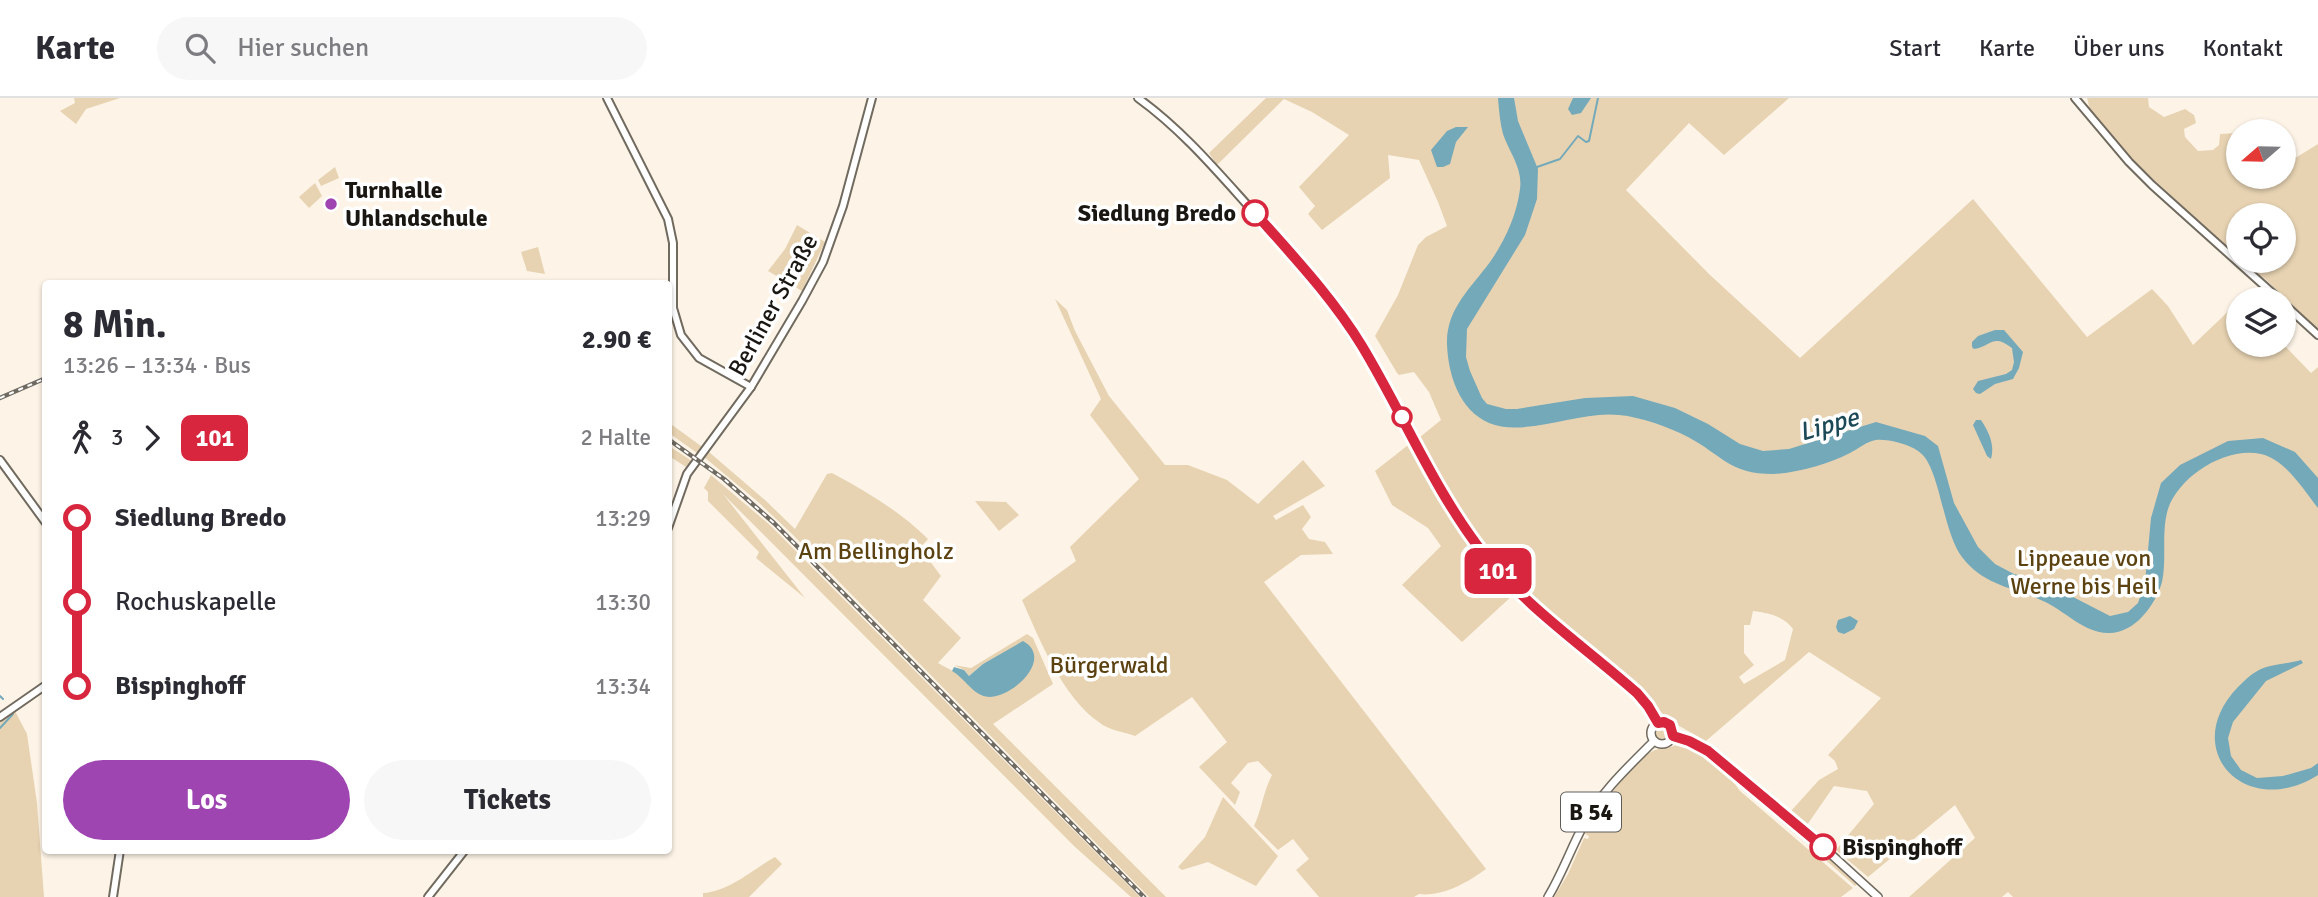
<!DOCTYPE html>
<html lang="de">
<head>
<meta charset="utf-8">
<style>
  body { margin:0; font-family:Signika,sans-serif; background:#f7f7f7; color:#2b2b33; height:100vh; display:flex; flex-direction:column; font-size:26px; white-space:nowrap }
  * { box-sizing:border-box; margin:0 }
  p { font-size:23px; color:#7c7c81 }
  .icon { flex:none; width:38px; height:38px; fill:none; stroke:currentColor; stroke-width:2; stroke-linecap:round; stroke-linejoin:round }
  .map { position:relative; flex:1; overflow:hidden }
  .details { position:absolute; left:42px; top:182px; width:630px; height:574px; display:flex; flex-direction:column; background:#fff; border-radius:7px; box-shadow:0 2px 5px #0004 }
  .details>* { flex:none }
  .badge { padding:0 14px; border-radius:10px; font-size:24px; line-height:46px }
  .needle { width:46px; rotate:250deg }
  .buttons { position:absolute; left:2226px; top:21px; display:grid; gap:14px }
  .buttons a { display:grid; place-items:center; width:70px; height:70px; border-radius:50%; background:#fff; box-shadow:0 2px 5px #0004; font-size:35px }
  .map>.badge { position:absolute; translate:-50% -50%; box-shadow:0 0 0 4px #fff }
  .legs { display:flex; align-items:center; gap:10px; height:77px; padding:0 21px; font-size:23px }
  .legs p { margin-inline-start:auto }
  .headline { display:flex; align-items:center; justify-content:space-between; height:119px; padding:0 21px }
  h1 { font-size:38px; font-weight:800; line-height:52px }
  .button { display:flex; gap:14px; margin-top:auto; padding:14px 21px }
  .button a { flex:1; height:80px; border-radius:42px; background:#9f45b1; color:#fff; font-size:28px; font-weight:800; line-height:80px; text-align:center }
  .button a+a { background:#f7f7f7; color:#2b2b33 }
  ul { padding:0 21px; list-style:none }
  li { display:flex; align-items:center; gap:24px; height:84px; font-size:26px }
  li i { display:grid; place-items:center; width:10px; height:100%; margin:0 9px; background:currentColor }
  li i::after { content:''; width:18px; height:18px; margin:-9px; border:5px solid; border-radius:50%; background:#fff }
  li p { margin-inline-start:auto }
  li:first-child i { background:linear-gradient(#0000 50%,currentColor 0) }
  li:last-child i { background:linear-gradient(currentColor 50%,#0000 0) }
  header { display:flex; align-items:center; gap:42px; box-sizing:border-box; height:98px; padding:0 35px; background:#fff; border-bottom:2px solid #e1e1e2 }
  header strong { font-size:33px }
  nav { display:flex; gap:38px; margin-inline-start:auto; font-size:24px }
  .search { width:490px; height:63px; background:#f7f7f7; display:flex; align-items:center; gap:18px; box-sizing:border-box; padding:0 24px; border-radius:38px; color:#7c7c81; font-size:26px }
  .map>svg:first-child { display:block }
  .green { fill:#e7d3b2; fill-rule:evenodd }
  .water { fill:#74a9ba }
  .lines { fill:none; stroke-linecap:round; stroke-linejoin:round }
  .stream { stroke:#74a9ba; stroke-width:2 }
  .secondary-casing { stroke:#716a5f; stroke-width:10 }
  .primary-casing { stroke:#716a5f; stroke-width:10 }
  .secondary { stroke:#fff; stroke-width:6 }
  .primary { stroke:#fff; stroke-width:7 }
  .rail-casing { stroke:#6f6a62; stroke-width:4.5 }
  .rail { stroke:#fff; stroke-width:2; stroke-dasharray:5; stroke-linecap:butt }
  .line-1-casing { stroke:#fff; stroke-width:16 }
  .line-1 { stroke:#d7263d; stroke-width:10 }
  .poi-dot { fill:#9f45b1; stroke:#fff; stroke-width:2.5 }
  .stop-1-dot { fill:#fff; stroke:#d7263d; stroke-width:3.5 }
  .labels { text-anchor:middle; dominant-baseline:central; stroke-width:7; stroke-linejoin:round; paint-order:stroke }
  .shield { fill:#fff; stroke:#5f5d5a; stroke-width:2 }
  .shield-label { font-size:23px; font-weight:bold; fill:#1a1713 }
  .poi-label { font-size:24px; font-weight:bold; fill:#1a1713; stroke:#fff; text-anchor:start }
  .stop-label { font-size:24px; font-weight:bold; fill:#1a1713; stroke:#fff; text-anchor:end }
  .street-label { font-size:24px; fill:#1a1713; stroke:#fff }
  .park-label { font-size:24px; fill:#5c4210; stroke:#fff }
  .water-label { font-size:26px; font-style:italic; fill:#1c4957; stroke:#fff }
</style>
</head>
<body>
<header>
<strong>Karte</strong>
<div class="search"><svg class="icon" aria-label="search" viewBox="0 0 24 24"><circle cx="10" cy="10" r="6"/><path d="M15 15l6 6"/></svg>Hier suchen</div>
<nav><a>Start</a><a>Karte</a><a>Über uns</a><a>Kontakt</a></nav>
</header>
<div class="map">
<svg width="2318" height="799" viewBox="0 0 2318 799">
  <rect width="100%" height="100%" fill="#fdf4e7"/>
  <g class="green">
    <polygon points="74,0 120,0 86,11 76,26 60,13 75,5"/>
    <path d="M1266,0H1789L1724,57L1689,25L1626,92L1709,176L1800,260L1973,101L2087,239L2152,191L2168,208L2193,247L2238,204V247H2284L2311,275L2318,269V799H2013L2008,794L2002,799H1909L1975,740L1955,707L1868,779L1836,752L1874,706L1867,693L1834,688L1807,727L1791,713L1819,682L1838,671L1835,663L1828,657L1881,600L1809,554L1706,643L1672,624L1536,503L1534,505L1522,495L1481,449L1483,448C1458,414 1442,378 1421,342L1420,339L1441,322L1429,294L1414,274L1399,277L1397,275L1375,238L1398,197L1418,147L1426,139L1447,128L1438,104L1419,62L1388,57L1390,80L1322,132L1308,116L1315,108L1299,89L1349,37L1312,14L1284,1L1217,67L1209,55ZM1753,513C1769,515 1783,518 1793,531L1785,562L1744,586L1739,579L1754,567L1744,555V527H1750Z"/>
    <polygon points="2087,0 2148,0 2149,9 2164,19 2185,11 2194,17 2196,25 2184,31 2185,39 2198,53 2213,52 2219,47 2220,36 2236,35 2238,38 2238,79 2284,79 2284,67 2318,46 2318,232 2264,180 2255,175 2241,163 2284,163 2284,117 2238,117 2238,160 2135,64 2090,12"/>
    <polygon points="335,69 339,80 321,88 318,82"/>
    <polygon points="315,85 322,98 309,110 299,99"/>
    <polygon points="797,127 825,144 802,193 768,173 785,151"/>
    <polygon points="538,149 545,176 527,173 521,154"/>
    <path d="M1055,201L1067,212L1075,233L1109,298L1165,367H1188L1227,382L1258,406L1303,362L1325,388L1273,418L1276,422L1303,407L1311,419L1302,431L1309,441L1325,444L1333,456L1301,457L1264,484L1486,771C1468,784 1443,799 1419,796L1414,799H1319L1296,772L1309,761L1293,741L1278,752L1254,728C1262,711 1263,694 1272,677L1258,663L1248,665L1231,685L1240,694L1235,707L1199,669L1227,644L1192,599L1135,638C1124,634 1109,632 1100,625C1062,599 1040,542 1022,502L1076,463L1070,449L1139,381L1090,317L1101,301Z"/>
    <polygon points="668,324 701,348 697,355 669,335"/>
    <polygon points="1412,344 1462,434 1513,497 1462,544 1402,487 1441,448 1428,430 1392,407 1375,373"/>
    <polygon points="669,348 692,363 686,369 669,358"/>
    <path d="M709,354L765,402L795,431L827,376L832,375C866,393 901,414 928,441L920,450L941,478L923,502L961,540L938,565C944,569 952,572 958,576C975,589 975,602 1001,596L1004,555L983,566L969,578L964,572L954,567L971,570L1027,536L1033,540L1053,586L993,626L1166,799H1149L791,435L757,403L704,359Z"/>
    <polygon points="711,377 771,428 1140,799 1131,799 1074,748 723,396 805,500 756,460 759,454 708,403 708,394 704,390"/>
    <polygon points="975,403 1006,404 1019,417 999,433"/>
    <polygon points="15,613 27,636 37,705 44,799 0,799 0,623"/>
    <circle cx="1662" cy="635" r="9"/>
    <path d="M1674,644C1709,644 1745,689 1770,710L1768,713L1741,691L1730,676L1699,652L1678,645L1652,651Z"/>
    <path d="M1676,647C1703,650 1726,672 1740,693L1853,790L1841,799H1554L1568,776L1584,740L1588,741L1589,738L1585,736C1596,716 1634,660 1655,652C1662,650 1670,650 1676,647Z"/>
    <polygon points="1223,699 1278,758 1256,788 1208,764 1182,772 1178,769 1205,739"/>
    <polygon points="1772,712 1812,745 1809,748 1770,715"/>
    <polygon points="1813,746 1858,785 1855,788 1811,749"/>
    <path d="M775,759L782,766L749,799H703V795C730,793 753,771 775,759Z"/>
  </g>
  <g class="water">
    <path d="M1498,0H1514L1518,23L1538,71L1537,101L1525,137L1467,231L1466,259L1470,273L1482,300L1487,306L1506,311H1517L1585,300L1633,298L1675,310L1708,326L1740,346L1763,353L1789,351L1876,324L1925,338L1938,348L1954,405L1978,449L1995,466L2014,476L2040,482L2110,518L2128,514L2138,505L2145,484L2151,420L2161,385L2180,367L2228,343L2263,340L2295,354L2318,380V410C2303,391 2286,362 2261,356C2226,348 2179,378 2168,411C2161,434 2167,461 2162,484C2155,508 2134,536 2108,535C2084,535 2064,512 2043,503C2013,489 1984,488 1962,459C1942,433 1940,366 1918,353C1908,346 1888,341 1876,342C1867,343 1858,351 1850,355C1829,366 1797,375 1773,376C1729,376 1722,357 1688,339C1669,329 1641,319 1619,317C1580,312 1525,340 1489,325C1459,312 1448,276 1447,246C1446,211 1471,190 1490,164C1505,143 1517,116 1520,91C1523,70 1509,54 1503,36C1500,25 1499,12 1498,0Z"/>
    <polygon points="1573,0 1591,0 1581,15 1572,17 1568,11"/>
    <polygon points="1456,29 1468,29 1456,44 1450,66 1443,69 1437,69 1431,52 1447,33"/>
    <path d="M1995,232H2004L2023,254L2019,270L2013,281L1995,286L1980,296L1976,295L1973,291L1978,283L2006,276L2012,272L2014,264L2012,250C1992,235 1992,248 1974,251L1972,249V244L1978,238Z"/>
    <path d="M1976,322H1981C1989,334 1995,347 1991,361L1987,358L1973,327Z"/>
    <polygon points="1850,518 1858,523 1854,531 1844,536 1838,534 1836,529 1838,522"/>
    <path d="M1023,543C1054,560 1014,599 989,599C973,598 965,580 952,573L954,569L964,572L969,578L983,566Z"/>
    <path d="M2301,562L2303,565L2266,583L2233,624L2228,640L2231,658L2241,672L2257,680L2283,678L2311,670L2318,665V677C2245,723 2178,651 2238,589C2244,583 2251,576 2259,572C2271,566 2288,566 2301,562Z"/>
  </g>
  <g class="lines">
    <g class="stream">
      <polyline points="1537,69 1560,61 1578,38 1586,44 1589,43 1598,0"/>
      <polyline points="0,598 3,601"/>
      <polyline points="0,630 13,616"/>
    </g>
    <g class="secondary-casing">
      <g id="secondary">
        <polyline points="607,0 668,121 673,145 673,210 681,237 699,260 751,289"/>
        <path d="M1138,0C1181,31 1215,71 1251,111C1290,154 1330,197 1361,246C1402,314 1434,389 1481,452C1524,509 1584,548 1637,595L1649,608L1658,625"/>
        <polyline points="2075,0 2129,64 2152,87 2279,201"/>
        <polyline points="2284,206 2318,237"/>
        <polyline points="0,362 46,425"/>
        <polyline points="668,430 687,376 751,289 802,203 823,164 843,108 872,0"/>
        <polyline points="0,619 46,587"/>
        <polyline points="113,799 120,752"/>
        <polyline points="428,799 465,752"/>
      </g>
    </g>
    <g class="primary-casing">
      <g id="primary">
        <circle cx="1662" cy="635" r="11"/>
        <polyline points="1673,638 1689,643 1708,653 1823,749 1878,799"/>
        <path d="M1548,799C1562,776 1571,750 1584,726C1601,694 1628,669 1654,643"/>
      </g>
    </g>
    <use href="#secondary" class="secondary"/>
    <use href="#primary" class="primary"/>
    <g class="rail-casing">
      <g id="rail">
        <polyline points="0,300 46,280"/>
        <polyline points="668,341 724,381 774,425 1144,799"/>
      </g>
    </g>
    <use href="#rail" class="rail"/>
  </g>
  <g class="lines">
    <g class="line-1-casing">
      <path id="line-1" d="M1255,115C1293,158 1332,199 1362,248C1403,316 1434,392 1483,455C1527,510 1585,549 1637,595L1648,608L1658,625L1664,624L1670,627L1673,638L1689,643L1708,653L1823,749"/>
    </g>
    <use href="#line-1" class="line-1"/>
  </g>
  <circle class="poi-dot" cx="331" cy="106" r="7"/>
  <g class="stop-1-dot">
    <circle cx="1255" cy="115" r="12"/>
    <circle cx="1402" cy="319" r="9"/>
    <circle cx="1823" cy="749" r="12"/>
  </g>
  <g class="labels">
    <rect class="shield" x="1561" y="694.5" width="60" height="39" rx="5"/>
    <g class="shield-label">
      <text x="1591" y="714">B 54</text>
    </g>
    <g class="poi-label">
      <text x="345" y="92">Turnhalle<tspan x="345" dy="28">Uhlandschule</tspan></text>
    </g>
    <g class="stop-label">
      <text x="1236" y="115">Siedlung Bredo</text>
      <text x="1842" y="749" text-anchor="start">Bispinghoff</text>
    </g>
    <g class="street-label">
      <text transform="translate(773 207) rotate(-61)">Berliner Straße</text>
    </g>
    <g class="park-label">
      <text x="876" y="453">Am Bellingholz</text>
      <text x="2084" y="460">Lippeaue von<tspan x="2084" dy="28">Werne bis Heil</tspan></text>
      <text x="1109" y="567">Bürgerwald</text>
    </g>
    <g class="water-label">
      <text transform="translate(1829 327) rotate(-16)">Lippe</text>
    </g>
  </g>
</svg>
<div class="buttons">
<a><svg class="needle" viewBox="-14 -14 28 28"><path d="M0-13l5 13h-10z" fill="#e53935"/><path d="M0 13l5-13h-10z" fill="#7c7c81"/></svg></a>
<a><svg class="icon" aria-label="locate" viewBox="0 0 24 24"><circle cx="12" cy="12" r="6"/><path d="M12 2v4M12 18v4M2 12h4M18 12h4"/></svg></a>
<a><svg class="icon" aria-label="layers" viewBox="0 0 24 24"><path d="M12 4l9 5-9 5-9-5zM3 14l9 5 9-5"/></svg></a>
</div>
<b class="badge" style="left:1498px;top:473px;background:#d7263d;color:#fff">101</b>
<section class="details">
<div class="headline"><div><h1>8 Min.</h1><p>13:26 – 13:34 · Bus</p></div><b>2.90 €</b></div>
<div class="legs"><svg class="icon" aria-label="walk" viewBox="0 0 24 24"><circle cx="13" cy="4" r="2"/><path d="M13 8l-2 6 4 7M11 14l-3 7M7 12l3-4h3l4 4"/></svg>3<svg class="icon" aria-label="forward" viewBox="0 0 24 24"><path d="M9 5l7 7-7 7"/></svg><b class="badge" style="background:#d7263d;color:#fff">101</b><p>2 Halte</p></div>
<ul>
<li><i style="color:#d7263d"></i><b>Siedlung Bredo</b><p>13:29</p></li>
<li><i style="color:#d7263d"></i><span>Rochuskapelle</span><p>13:30</p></li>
<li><i style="color:#d7263d"></i><b>Bispinghoff</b><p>13:34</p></li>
</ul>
<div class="button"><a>Los</a><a>Tickets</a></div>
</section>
</div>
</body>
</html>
